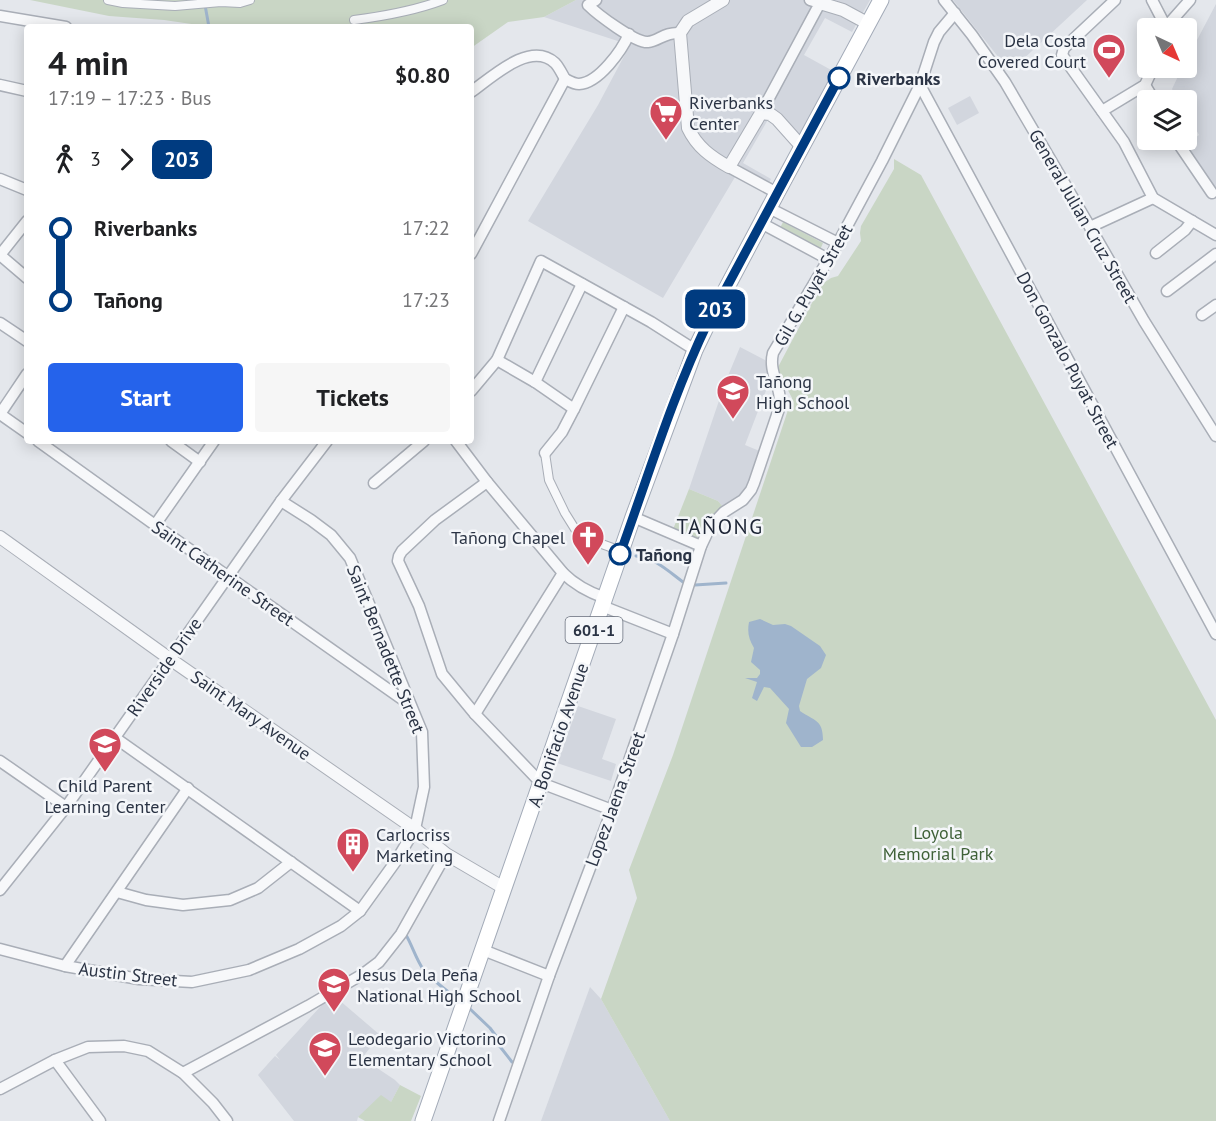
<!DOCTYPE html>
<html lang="en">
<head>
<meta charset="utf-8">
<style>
  body { margin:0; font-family:"PT Sans",sans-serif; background:#f6f6f6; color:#202124; height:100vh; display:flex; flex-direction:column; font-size:22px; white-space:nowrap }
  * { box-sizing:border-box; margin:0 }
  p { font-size:20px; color:#757577 }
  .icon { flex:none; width:33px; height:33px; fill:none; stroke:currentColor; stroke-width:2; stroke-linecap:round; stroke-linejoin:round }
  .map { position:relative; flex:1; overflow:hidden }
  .sheet { position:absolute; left:24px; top:24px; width:450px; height:420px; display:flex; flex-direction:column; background:#fff; border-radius:6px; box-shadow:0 3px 15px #0003 }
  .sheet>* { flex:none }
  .badge { padding:0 12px; border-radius:9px; font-size:21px; line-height:39px }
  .needle { width:39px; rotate:136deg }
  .fabs { position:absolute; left:1137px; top:18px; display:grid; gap:12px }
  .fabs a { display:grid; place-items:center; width:60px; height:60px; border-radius:6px; background:#fff; box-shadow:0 3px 15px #0003; font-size:30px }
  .map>.badge { position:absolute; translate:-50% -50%; box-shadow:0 0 0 3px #fff }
  .legs { display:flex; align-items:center; gap:9px; height:66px; padding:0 24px; font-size:20px }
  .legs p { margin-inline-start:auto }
  .head { display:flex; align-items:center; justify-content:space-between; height:102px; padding:0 24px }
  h1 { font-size:33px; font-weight:700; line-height:45px }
  .primary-button { display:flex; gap:12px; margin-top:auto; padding:12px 24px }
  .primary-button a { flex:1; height:69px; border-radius:6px; background:#2563eb; color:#fff; font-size:24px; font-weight:700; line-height:69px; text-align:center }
  .primary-button a+a { background:#f6f6f6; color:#202124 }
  ul { padding:0 24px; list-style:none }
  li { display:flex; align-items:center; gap:21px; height:72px; font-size:22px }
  li i { display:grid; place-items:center; width:9px; height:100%; margin:0 8px; background:currentColor }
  li i::after { content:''; width:15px; height:15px; margin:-8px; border:4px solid; border-radius:50%; background:#fff }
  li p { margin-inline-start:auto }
  li:first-child i { background:linear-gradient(#0000 50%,currentColor 0) }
  li:last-child i { background:linear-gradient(currentColor 50%,#0000 0) }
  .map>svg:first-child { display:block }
  .built { fill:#d2d6de }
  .green { fill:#c9d6c5 }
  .water { fill:#9fb4cc }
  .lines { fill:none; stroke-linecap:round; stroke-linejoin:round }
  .stream { stroke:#9fb4cc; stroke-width:3 }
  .pedestrian-casing { stroke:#a9aeb7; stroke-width:10 }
  .minor-casing { stroke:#a9aeb7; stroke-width:13 }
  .tertiary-casing { stroke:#a9aeb7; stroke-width:14 }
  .primary-casing { stroke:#a3abb8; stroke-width:17 }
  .pedestrian { stroke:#f7f8fa; stroke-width:8 }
  .minor { stroke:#f7f8fa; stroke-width:10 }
  .tertiary { stroke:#f7f8fa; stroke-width:12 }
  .primary { stroke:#fff; stroke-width:15 }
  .line-1-casing { stroke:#fff; stroke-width:14 }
  .line-1 { stroke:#003b80; stroke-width:9 }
  .stop-1-dot { fill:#fff; stroke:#003b80; stroke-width:3 }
  .labels { text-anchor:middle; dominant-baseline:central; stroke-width:5; stroke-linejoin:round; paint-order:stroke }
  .shield { fill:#f4f6f9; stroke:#676e7b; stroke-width:1.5 }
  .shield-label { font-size:16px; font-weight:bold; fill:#2b3445 }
  .poi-label { font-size:18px; fill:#2b3445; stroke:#f4f6f9; text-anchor:start }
  .stop-label { font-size:18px; font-weight:bold; fill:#2b3445; stroke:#f4f6f9; text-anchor:start }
  .street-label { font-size:18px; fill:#2b3445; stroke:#f4f6f9 }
  .park-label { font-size:18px; fill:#3f6138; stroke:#f4f6f9 }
  .quarter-label { font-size:21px; letter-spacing:1.5px; fill:#1d2536; stroke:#f4f6f9 }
</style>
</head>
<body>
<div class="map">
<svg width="1216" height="1121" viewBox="0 0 1216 1121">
  <rect width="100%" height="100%" fill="#e4e7ec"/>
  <g class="built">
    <polygon points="576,0 870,0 852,32 825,18 804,55 833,71 797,141 774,109 743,163 771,179 764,192 735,177 663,298 528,221 598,105 630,45 544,17"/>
    <polygon points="953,0 1087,0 1019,63 1007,68"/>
    <polygon points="1216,4 1216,194 1185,145 1199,135 1187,113 1186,100 1179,100 1172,89 1182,68 1186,68 1187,59"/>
    <polygon points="970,96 979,113 957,125 948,108"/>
    <polygon points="740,347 765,360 770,380 745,445 762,452 745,495 723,507 718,501 689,489 725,383"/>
    <polygon points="578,706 616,719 602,759 616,764 611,781 557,763"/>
    <polygon points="590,987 601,999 670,1121 541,1121"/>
    <polygon points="332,994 380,1035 362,1058 395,1080 400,1085 391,1102 358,1117 357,1121 294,1121 258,1075 275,1056 280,1060 276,1055"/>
  </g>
  <g class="green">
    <polygon points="30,0 576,0 544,17 508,22 471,48 471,27 212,27 164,20 109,16"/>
    <polygon points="894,159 921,175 1216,720 1216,1121 670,1121 601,999 637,898 629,870 673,755 792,398 777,369 822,284 831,278 838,276 861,241 860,233 861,226 894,169"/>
    <polygon points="783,222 823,243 820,250 780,228"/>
    <polygon points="689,489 718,501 723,507 714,514 699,543 672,532"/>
    <polygon points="400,1085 421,1096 411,1121 365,1121 358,1117 381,1095 391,1102"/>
  </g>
  <path class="water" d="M760,619L773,625L785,624L791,626L820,646L826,655L821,668L807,679L799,706L800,711C814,721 823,719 823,740L812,747H801L786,723L789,709L770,688L764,687L757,701L752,698L757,682L745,678H757L760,674V670L751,662L754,648C749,639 747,633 749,622Z"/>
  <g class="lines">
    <g class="stream">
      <polyline points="205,5 209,27"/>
      <path d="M636,556C655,558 668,571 683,582"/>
      <polyline points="695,585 726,583"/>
      <path d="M406,935C412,945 416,959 423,969C432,981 447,990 459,1000"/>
      <polyline points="469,1008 490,1028 496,1036 498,1044 512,1062"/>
    </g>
    <g class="pedestrian-casing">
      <g id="pedestrian">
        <polyline points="108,0 123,3 175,6 221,2 240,3 250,0"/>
        <path d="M354,20C385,16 414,11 443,0"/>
        <polyline points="545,453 549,480 565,513 575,529 588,539 621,551"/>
      </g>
    </g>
    <g class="minor-casing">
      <g id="minor">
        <path d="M596,0L588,5C597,14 635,43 648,42C659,41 664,32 680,33"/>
        <polyline points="944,0 972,35 1005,82 1090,227 1144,321 1216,436"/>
        <polyline points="1115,0 1064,48 1062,55 1124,142 1153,198 1216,235"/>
        <polyline points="1152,0 1166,27 1165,28"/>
        <polyline points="0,16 66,27"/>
        <polyline points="1166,27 1190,0"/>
        <path d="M565,79C569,81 574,84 579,84C599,83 622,50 629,34"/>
        <polyline points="0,85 27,91"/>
        <polyline points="920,85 1216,634"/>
        <polyline points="1145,85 1154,100"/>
        <path d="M471,92C491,78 530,40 555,63C559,67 562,74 565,79"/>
        <polyline points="1102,111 1145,85 1153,68"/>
        <polyline points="761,113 820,3 810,0"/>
        <polyline points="1176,140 1212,193"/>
        <polyline points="729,167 777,193"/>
        <polyline points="0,179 27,190"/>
        <polyline points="769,208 838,243"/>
        <polyline points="761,223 828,259"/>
        <polyline points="1090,227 1153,198"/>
        <polyline points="1156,253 1185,230 1192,221"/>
        <polyline points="471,254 565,79"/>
        <polyline points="0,255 27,221"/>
        <polyline points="0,255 27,278"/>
        <polyline points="1167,291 1216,254"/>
        <polyline points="1202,315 1216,305"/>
        <polyline points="0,323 27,341"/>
        <polyline points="497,360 535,382 574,409"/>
        <polyline points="535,382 582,284"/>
        <polyline points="471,391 497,360 541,261 651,322 695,350"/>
        <polyline points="0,414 27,374"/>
        <polyline points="0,414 27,433"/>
        <polyline points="38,441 155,525 409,704"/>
        <polyline points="171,441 200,462"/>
        <path d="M456,441L487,482L563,573C575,585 588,592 605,598"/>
        <polyline points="545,453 562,432 574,409 624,307"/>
        <polyline points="487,482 435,520 402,551 399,556 398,561 419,606 442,674 475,714 541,783 612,810"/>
        <polyline points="374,483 424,441"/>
        <polyline points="633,517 701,546"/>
        <polyline points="155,525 214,441"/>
        <polyline points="602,606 673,634"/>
        <polyline points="475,714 563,573"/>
        <polyline points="114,737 360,911"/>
        <polyline points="0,761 66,807"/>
        <polyline points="0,890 66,807 281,501 327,441"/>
        <polyline points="117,892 146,900 183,905 230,900 258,888 291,862"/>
        <polyline points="0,949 65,966 139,979 192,982 249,970 299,949 341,926 360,911 396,861 415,829 424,787 422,732 350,558 331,535 311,520 281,501"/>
        <polyline points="483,950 549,976"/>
        <polyline points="65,966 188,788"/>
        <polyline points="55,1060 100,1121"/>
        <polyline points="183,1073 308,1006 363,974 379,962 401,934 446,854"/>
        <polyline points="0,1089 55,1060 88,1047 124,1046 148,1051 183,1073 213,1103 227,1121"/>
        <path d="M499,1121L549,976L612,810L673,634L701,546L710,527L724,512L743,500L751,490L754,483L780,406C782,386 768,373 773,353L838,243L882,161L920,85L934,42L939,32L955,13"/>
      </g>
    </g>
    <g class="tertiary-casing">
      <g id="tertiary">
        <path d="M723,0L688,21L680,33L688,128C697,147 711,157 729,167L761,113L770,114L777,119L802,147"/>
        <polyline points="822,0 820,3 843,10 869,24"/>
        <polyline points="0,537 170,659 415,829 446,854 504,888"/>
      </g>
    </g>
    <g class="primary-casing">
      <polyline id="primary" points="423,1121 633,517 695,350 708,323 777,193 881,0"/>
    </g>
    <use href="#pedestrian" class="pedestrian"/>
    <use href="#minor" class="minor"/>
    <use href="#tertiary" class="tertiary"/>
    <use href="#primary" class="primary"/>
  </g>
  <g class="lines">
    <g class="line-1-casing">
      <path id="line-1" d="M620,554C648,477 672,397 708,322L839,78"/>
    </g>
    <use href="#line-1" class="line-1"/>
  </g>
  <defs>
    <g id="stadium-pin" transform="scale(1.725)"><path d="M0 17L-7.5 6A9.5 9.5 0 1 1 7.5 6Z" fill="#d1495b" stroke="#f4f6f9"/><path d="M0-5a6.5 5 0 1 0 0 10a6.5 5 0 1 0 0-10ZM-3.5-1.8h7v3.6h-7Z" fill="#fff"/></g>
    <g id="supermarket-pin" transform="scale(1.725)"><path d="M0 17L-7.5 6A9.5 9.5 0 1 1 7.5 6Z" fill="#d1495b" stroke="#f4f6f9"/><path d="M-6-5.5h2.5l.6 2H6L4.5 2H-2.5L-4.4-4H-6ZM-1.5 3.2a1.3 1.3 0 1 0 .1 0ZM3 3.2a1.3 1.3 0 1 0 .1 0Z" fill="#fff"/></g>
    <g id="school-pin" transform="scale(1.725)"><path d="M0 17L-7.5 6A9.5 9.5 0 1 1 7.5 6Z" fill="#d1495b" stroke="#f4f6f9"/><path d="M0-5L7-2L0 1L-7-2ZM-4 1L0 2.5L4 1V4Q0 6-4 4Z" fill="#fff"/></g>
    <g id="church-pin" transform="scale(1.725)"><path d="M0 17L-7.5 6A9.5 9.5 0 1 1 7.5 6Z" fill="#d1495b" stroke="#f4f6f9"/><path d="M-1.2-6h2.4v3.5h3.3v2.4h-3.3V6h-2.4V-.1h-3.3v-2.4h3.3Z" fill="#fff"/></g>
    <g id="building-pin" transform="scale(1.725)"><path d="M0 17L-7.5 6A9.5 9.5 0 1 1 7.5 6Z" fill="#d1495b" stroke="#f4f6f9"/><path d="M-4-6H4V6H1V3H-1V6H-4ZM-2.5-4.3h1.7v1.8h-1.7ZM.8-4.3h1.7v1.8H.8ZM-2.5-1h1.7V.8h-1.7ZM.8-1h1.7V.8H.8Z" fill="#fff"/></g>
  </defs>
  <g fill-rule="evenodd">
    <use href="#stadium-pin" x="1109" y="50"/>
    <use href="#supermarket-pin" x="666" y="112"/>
    <use href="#school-pin" x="733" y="391"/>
    <use href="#church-pin" x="588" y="537"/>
    <use href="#school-pin" x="105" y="744"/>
    <use href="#building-pin" x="353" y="844"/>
    <use href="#school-pin" x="334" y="984"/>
    <use href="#school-pin" x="325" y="1048"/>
  </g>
  <g class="stop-1-dot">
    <circle cx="839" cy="78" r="10"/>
    <circle cx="620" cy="554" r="10"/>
  </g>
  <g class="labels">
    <rect class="shield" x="565.5" y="617" width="57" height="26" rx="4.5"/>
    <g class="shield-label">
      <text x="594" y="630">601-1</text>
    </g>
    <g class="poi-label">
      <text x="1086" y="40" text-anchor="end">Dela Costa<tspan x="1086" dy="21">Covered Court</tspan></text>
      <text x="689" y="102">Riverbanks<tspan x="689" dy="21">Center</tspan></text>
      <text x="756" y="381">Tañong<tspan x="756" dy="21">High School</tspan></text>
      <text x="565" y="537" text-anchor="end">Tañong Chapel</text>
      <text x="105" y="785" text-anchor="middle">Child Parent<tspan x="105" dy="21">Learning Center</tspan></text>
      <text x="376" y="834">Carlocriss<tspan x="376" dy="21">Marketing</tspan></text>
      <text x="357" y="974">Jesus Dela Peña<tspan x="357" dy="21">National High School</tspan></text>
      <text x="348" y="1038">Leodegario Victorino<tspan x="348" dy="21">Elementary School</tspan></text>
    </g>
    <g class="stop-label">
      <text x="856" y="78">Riverbanks</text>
      <text x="636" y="554">Tañong</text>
    </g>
    <g class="street-label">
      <text transform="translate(1083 216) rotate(60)">General Julian Cruz Street</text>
      <text transform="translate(813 285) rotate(-60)">Gil G. Puyat Street</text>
      <text transform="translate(1068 360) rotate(62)">Don Gonzalo Puyat Street</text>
      <text transform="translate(223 573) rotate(35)">Saint Catherine Street</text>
      <text transform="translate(386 649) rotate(68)">Saint Bernadette Street</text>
      <text transform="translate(164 667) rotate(-55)">Riverside Drive</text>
      <text transform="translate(251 715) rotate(35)">Saint Mary Avenue</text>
      <text transform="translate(558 735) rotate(-71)">A. Bonifacio Avenue</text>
      <text transform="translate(615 799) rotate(-70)">Lopez Jaena Street</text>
      <text transform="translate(128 974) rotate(7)">Austin Street</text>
    </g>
    <g class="park-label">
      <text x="938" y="832">Loyola<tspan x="938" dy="21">Memorial Park</tspan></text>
    </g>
    <g class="quarter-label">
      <text x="720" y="526">TAÑONG</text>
    </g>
  </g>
</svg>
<div class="fabs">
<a><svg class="needle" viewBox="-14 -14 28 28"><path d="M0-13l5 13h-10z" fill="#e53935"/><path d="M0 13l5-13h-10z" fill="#757577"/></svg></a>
<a><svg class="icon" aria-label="layers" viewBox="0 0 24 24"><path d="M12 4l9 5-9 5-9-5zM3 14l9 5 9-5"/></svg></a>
</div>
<b class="badge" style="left:715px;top:309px;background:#003b80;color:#fff">203</b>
<section class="sheet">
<div class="head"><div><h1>4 min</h1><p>17:19 – 17:23 · Bus</p></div><b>$0.80</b></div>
<div class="legs"><svg class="icon" aria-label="walk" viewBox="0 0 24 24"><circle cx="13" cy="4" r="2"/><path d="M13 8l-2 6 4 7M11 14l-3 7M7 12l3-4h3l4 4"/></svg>3<svg class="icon" aria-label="forward" viewBox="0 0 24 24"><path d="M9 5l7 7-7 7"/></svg><b class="badge" style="background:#003b80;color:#fff">203</b></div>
<ul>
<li><i style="color:#003b80"></i><b>Riverbanks</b><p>17:22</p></li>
<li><i style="color:#003b80"></i><b>Tañong</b><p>17:23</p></li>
</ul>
<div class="primary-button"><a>Start</a><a>Tickets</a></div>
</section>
</div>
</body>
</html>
